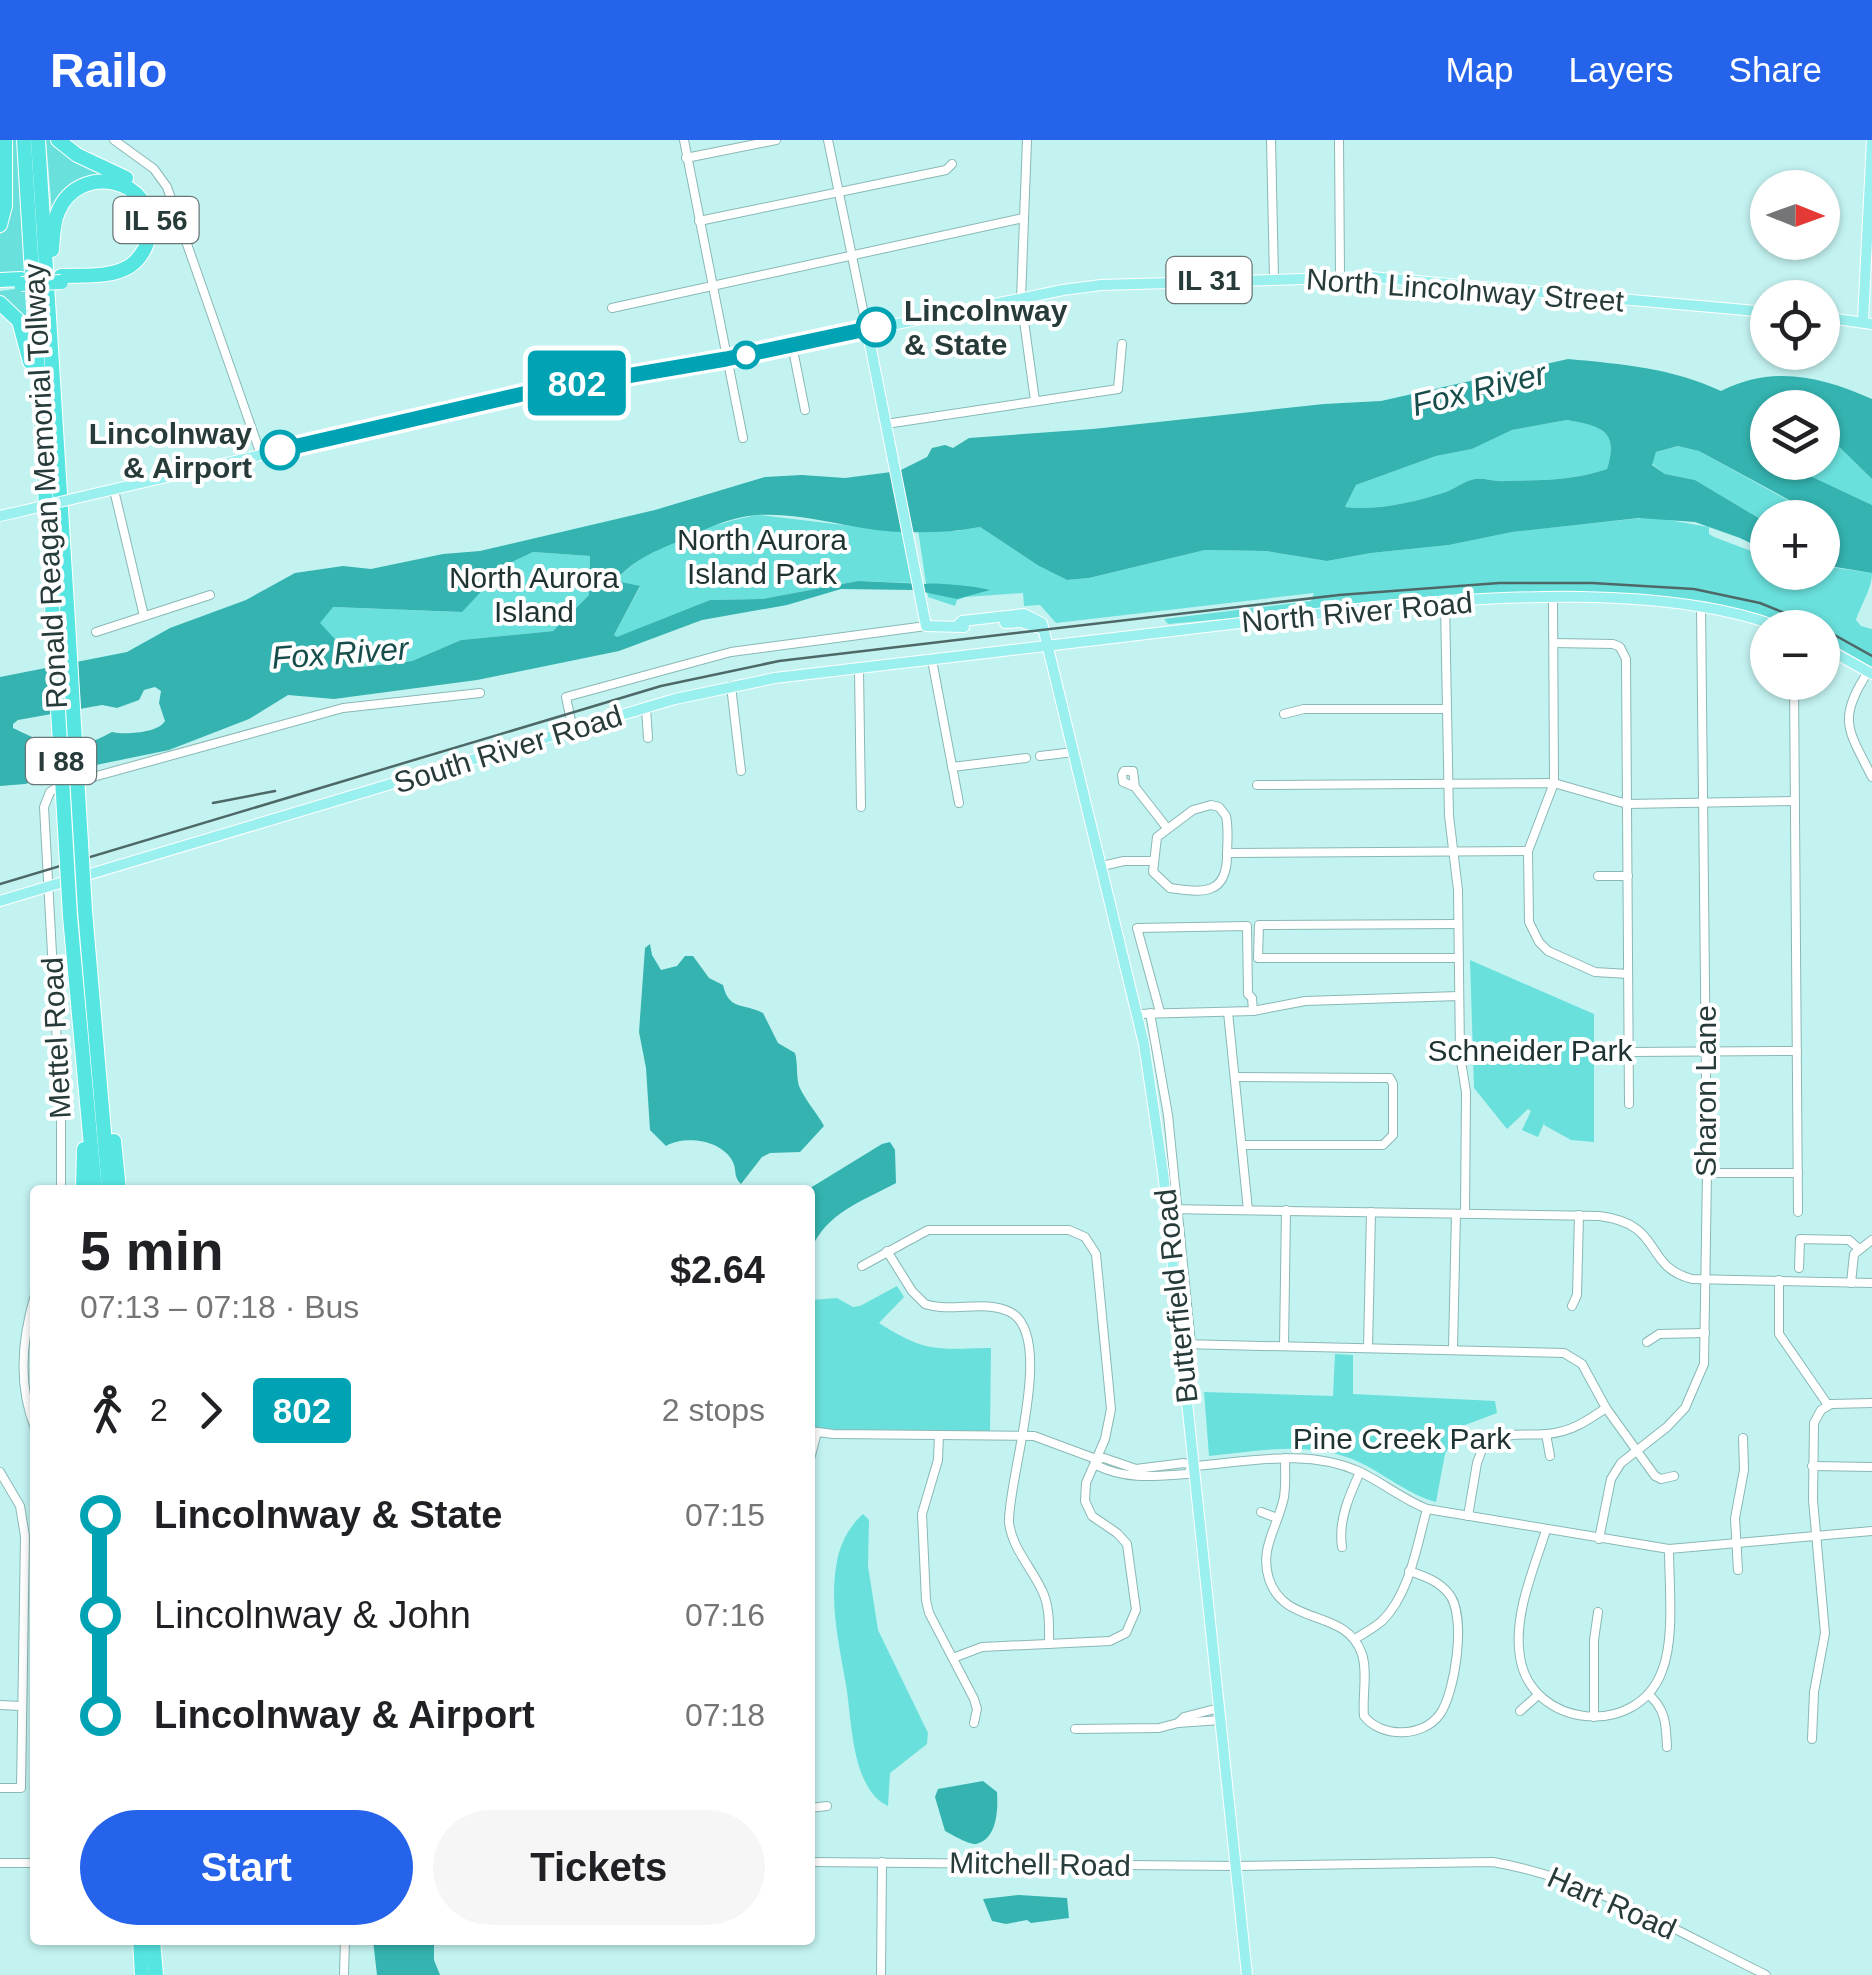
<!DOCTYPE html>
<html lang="en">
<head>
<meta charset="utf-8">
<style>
  body { margin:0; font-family:Helvetica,sans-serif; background:#f6f6f6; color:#202124; height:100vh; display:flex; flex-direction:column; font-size:38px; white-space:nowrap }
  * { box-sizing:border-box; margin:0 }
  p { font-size:32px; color:#757577 }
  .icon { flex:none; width:55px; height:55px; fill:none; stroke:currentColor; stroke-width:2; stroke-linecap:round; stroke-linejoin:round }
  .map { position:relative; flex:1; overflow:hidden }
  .side { position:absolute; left:30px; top:1045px; width:785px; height:760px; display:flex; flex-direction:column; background:#fff; border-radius:10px; box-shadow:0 2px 8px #0004 }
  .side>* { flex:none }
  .badge { padding:0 20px; border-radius:8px; font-size:35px; line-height:65px }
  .needle { width:65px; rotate:91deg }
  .controls { position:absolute; left:1750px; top:30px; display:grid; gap:20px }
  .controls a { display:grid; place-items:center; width:90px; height:90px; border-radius:50%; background:#fff; box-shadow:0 2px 8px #0004; font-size:50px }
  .map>.badge { position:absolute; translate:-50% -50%; box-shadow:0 0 0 5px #fff }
  .legs { display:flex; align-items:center; gap:15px; height:110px; padding:0 50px; font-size:32px }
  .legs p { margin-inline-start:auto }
  .head { display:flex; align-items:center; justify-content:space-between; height:170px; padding:0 50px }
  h1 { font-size:55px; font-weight:600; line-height:75px }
  .cta { display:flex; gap:20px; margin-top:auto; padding:20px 50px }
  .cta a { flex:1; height:115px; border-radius:60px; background:#2563eb; color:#fff; font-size:40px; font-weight:600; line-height:115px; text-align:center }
  .cta a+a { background:#f6f6f6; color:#202124 }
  ul { padding:0 50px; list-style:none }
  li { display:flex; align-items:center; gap:35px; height:100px; font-size:38px }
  li i { display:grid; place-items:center; width:15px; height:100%; margin:0 12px; background:currentColor }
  li i::after { content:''; width:25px; height:25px; margin:-12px; border:8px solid; border-radius:50%; background:#fff }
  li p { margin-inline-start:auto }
  li:first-child i { background:linear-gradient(#0000 50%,currentColor 0) }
  li:last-child i { background:linear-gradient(currentColor 50%,#0000 0) }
  header { display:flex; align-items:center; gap:60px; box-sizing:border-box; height:140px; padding:0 50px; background:#2563eb; color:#fff }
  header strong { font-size:48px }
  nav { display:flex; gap:55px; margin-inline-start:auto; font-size:35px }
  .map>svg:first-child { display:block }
  .green { fill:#6ae0dc }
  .water { fill:#34b3b0; fill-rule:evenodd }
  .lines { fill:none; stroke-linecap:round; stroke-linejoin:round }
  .minor-casing { stroke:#89b8b5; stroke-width:10 }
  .major-casing { stroke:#fff; stroke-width:12 }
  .highway-casing { stroke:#fff; stroke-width:16 }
  .minor { stroke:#fff; stroke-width:8 }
  .major { stroke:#9af0ee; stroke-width:10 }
  .highway { stroke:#56e6e2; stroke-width:14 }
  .rail { stroke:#4d6867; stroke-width:2.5 }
  .major-bridge-casing { stroke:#fff; stroke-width:12; stroke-linecap:butt }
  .highway-bridge-casing { stroke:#fff; stroke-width:16; stroke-linecap:butt }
  .major-bridge { stroke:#9af0ee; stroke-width:10 }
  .highway-bridge { stroke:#56e6e2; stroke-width:14 }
  .line-1-casing { stroke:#fff; stroke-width:22 }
  .line-1 { stroke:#00a3b4; stroke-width:15 }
  .stop-1-dot { fill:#fff; stroke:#00a3b4; stroke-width:5 }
  .labels { text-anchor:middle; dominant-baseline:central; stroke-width:8; stroke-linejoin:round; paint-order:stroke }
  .shield { fill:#fff; stroke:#687675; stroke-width:2.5 }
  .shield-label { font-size:28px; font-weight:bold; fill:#273b3a }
  .street-label { font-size:30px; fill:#273b3a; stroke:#fff }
  .stop-label { font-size:30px; font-weight:bold; fill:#273b3a; stroke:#fff; text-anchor:start }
  .park-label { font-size:30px; fill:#1e3332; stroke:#fff }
  .water-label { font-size:32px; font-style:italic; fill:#174d4b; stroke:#fff }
</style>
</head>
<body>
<header>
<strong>Railo</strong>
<nav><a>Map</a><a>Layers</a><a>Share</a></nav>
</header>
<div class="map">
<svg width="1872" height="1835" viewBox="0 0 1872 1835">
  <rect width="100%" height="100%" fill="#c3f3f1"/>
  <g class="green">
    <polygon points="9,0 17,0 29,195 0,159 0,151 15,149 14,134 0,135 0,95 6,80"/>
    <polygon points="46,0 54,0 109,36 52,71"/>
    <path d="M1567,280C1602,286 1619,291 1607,329C1572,341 1542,340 1506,341C1495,342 1485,338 1475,339C1464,341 1456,348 1446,352C1415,362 1378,371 1345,367L1356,345L1436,316L1472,309L1512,290Z"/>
    <polygon points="1823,291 1872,339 1872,365 1789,326 1773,323 1822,322"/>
    <polygon points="1679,306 1699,311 1818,377 1768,378 1767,383 1695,340 1665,334 1652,324 1656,312"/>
    <path d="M759,375L902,392L912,443L858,441L762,459L710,460L616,498L614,495L640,447L621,442L619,438C645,406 719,381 759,375Z"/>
    <path d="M1651,377L1709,387V394L1714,397L1767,417L1768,432H1822L1829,427L1872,433C1872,449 1861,464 1856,480L1861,486L1872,489V527L1823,499L1822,488L1796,487L1756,473L1704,461L1633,454L1558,452L1473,454L1315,470L1282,469L1245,477L1168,484L1164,479L1311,461L1314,453L1056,483L1040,465L1024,466L1023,453L966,457L957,460L955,466L928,457L918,390L956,391L980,387L1039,426L1067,440L1089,438L1205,410L1266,411L1327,421L1371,413L1449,405L1511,392Z"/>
    <polygon points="533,412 590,416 589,455 553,491 461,500 412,521 361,527 319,483 332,467 461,472 506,425"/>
    <polygon points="1470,820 1594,874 1594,1002 1571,1000 1544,985 1545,981 1538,997 1522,990 1531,971 1528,969 1507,989 1474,948"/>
    <path d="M897,1146L904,1157L879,1183C926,1213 936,1209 991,1208L990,1292L831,1291L810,1288V1160L837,1158L853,1167L860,1166Z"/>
    <path d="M1335,1214L1353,1215V1254L1495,1261L1497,1273L1460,1287L1445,1314L1436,1362C1407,1354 1386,1335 1359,1322C1311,1300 1260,1311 1209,1316L1204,1252L1333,1256Z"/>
    <path d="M863,1374L869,1380L868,1426L878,1490L928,1593L927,1604L890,1633L888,1666C851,1649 852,1579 846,1545C839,1504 829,1463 837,1421C840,1404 850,1385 863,1374Z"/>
  </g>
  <g class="water">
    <path d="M1568,219C1622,224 1672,228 1721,251C1772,225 1821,236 1872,259V339L1823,291L1822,268H1768L1767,285L1755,289L1753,301L1768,322L1789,326L1872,365V433L1823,425V391L1826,389L1822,378L1699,311L1678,306L1656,312L1652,325L1665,334L1695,340L1767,383V411L1740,398L1695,382L1639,378L1512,392L1449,405L1371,413L1327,421L1266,411L1205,410L1089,438L1067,440L1039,426L980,387C954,392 929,393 903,392C855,391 806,372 757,375C728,377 704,390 677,402C655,411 635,419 619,437L621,442L640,446L614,495L617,497L710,460L762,459L858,441L926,444C935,442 980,447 990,450L957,459L914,450L841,449L787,465L702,480L619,511L477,540L334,559L288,555L249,579L169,610L96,625L25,644L0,646V537L127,512L170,488L246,460L295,433L343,426L371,429L443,414L480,411L655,370L765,337L802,335L845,338L899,331L927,317L932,308L945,305L953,308L969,298L1093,289L1324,264L1381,261ZM1567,280C1602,286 1619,291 1607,329C1572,341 1542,340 1506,341C1495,342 1485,338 1475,339C1464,341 1456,348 1446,352C1415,362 1378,371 1345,367L1356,345L1436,316L1472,309L1512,290ZM533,412L590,416L589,455L553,491L461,500L412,521L361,527L320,483L333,467L462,472L506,425ZM155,547L161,551L159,563L165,581C158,593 125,595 112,592C70,615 54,608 13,588V584L18,580L102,565L117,568L139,560L144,550Z"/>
    <path d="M650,804L652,815L661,830L677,826L685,816H693L709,838L723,845C729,871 744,863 763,873L778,903L795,913C798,923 796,936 799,946C805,960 817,973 824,986L800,1012L770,1013L762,1017L741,1044C733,1036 737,1031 733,1022C722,1000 685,995 666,1006L650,990L646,928L639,892L645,808Z"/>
    <path d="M890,1002L895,1010L896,1043C861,1062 827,1072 810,1111V1050H807L882,1004Z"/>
    <path d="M983,1641L997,1652C998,1668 998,1699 976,1704C969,1705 951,1694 945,1691L935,1657L938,1649Z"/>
    <polygon points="1019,1755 1067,1758 1069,1778 1031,1783 1027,1780 1006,1784 992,1781 983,1759"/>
    <polygon points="373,1800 434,1800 434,1820 440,1835 377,1835"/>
  </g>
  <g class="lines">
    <g class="minor-casing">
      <g id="minor">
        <polyline points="114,0 154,29 167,47 261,315"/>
        <polyline points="684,0 743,298"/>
        <polyline points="828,0 867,189"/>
        <polyline points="1027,0 1021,159 1035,261"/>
        <polyline points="1271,0 1274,139"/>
        <polyline points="1339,0 1340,137"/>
        <polyline points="686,18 776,0"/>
        <polyline points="699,81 946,30 952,24"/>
        <polyline points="612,168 1023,78"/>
        <polyline points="792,205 805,270"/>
        <polyline points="886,284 1118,249 1122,204"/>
        <polyline points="114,350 144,476"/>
        <polyline points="1553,459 1554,643 1528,711 1529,782 1539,802 1548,811 1595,832 1628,834"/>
        <polyline points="1445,462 1449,676 1458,750 1460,915 1466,952 1465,1074"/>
        <polyline points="96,492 210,455"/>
        <polyline points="1554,503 1613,504 1620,507 1626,519 1629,964"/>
        <polyline points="932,520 959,663"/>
        <polyline points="859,530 861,667"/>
        <path d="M1868,532C1836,580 1849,591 1872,637"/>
        <polyline points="1794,542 1798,1072"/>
        <polyline points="731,546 741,631"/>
        <polyline points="646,568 648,598"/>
        <polyline points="1284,574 1304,569 1446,569"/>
        <polyline points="573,590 566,557 731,512 926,486"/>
        <polyline points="1040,616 1074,612"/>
        <polyline points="952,627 1026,618"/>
        <polyline points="1257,645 1554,643 1627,664 1795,661"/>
        <polyline points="1135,647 1123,642 1122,635 1124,631 1133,631 1135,647 1167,688"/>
        <path d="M1211,665L1219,667L1226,676C1229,690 1227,703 1227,717C1226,755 1203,753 1170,748L1153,732L1157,697L1193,670Z"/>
        <polyline points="1227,713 1528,711"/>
        <polyline points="1102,726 1124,721 1152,721"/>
        <polyline points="1598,736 1628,736"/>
        <polyline points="1458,784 1259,785 1258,818 1458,818"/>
        <polyline points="1160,872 1137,788 1247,786 1248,854 1252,858 1253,871"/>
        <polyline points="1228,872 1248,1070"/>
        <polyline points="1150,873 1168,975 1191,1204"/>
        <polyline points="1137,874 1253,871 1305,861 1459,856"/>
        <polyline points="1629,912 1797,911"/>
        <polyline points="1235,937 1383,938 1390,938 1393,944 1393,995 1383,1005 1242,1005"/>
        <polyline points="1707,1033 1798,1033"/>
        <polyline points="61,1050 61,978 44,667 50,652 57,647 343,568 480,553"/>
        <path d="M1167,1069L1599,1076C1665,1084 1642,1126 1692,1139L1872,1143"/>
        <path d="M887,1111L912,1151L925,1164C951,1173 985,1159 1010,1172C1057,1196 1007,1341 1009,1383C1013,1411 1034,1430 1044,1455C1050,1471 1049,1488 1049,1504"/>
        <polyline points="862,1126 928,1090 1069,1090 1085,1097 1096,1114 1111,1269 1105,1299 1086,1343 1085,1361 1092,1376 1117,1393 1127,1404 1136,1470 1126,1493 1110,1501 982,1507 953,1518"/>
        <polyline points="1799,1128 1800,1099 1849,1100 1858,1108"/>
        <polyline points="1779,1140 1779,1194 1828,1265"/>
        <polyline points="1851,1143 1854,1114 1872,1100"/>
        <path d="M35,1155C22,1198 18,1246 35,1288"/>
        <polyline points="1572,1166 1577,1155 1579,1075"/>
        <polyline points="1647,1202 1659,1194 1705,1193"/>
        <polyline points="1181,1204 1564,1213 1582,1224 1606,1268 1655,1336 1661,1339 1674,1336"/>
        <polyline points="1284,1206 1286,1070"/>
        <polyline points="1368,1208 1371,1072"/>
        <polyline points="1453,1209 1456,1074"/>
        <path d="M810,1291L833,1294L1034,1296L1096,1319L1104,1318L1136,1329L1184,1323L1194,1326C1249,1322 1306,1308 1358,1331C1382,1342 1402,1359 1427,1369L1669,1409L1872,1391"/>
        <polyline points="1546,1294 1550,1316"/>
        <polyline points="939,1295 938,1320 922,1374 926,1460 929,1473 974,1559 977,1569 974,1583"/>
        <path d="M1285,1318C1285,1331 1286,1344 1284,1357C1278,1387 1259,1408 1269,1439C1285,1488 1346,1467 1362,1514C1368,1533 1362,1556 1364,1576C1381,1598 1423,1598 1440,1574C1455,1553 1467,1476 1449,1454C1439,1441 1424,1436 1409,1431"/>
        <polyline points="810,1319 817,1292"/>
        <path d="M1097,1321L1098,1326C1127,1340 1156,1336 1187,1334L1194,1326"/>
        <polyline points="1812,1326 1872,1327"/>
        <polyline points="0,1332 20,1366 25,1396 21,1648 0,1648"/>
        <polyline points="1261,1372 1277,1378"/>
        <path d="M1468,1376L1477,1323L1484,1304C1509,1291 1521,1296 1547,1294C1571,1292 1587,1281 1606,1268"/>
        <path d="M1546,1390C1534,1429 1513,1475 1520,1517C1531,1588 1637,1599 1662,1531C1675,1499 1669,1445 1669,1409"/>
        <polyline points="1599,1399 1611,1339 1621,1323 1667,1287 1685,1268 1704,1224 1707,1033 1701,466"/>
        <path d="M1342,1407C1338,1381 1349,1356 1360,1332"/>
        <polyline points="1738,1430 1735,1378 1744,1330 1743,1298"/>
        <path d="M1355,1499C1364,1493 1374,1488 1382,1481C1410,1454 1417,1404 1427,1369"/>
        <path d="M1648,1554C1666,1569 1666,1585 1667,1607"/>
        <polyline points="0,1565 21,1566"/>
        <polyline points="1520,1571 1537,1556"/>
        <polyline points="1594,1577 1594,1500 1598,1472"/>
        <polyline points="1178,1583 1184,1577 1219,1568"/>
        <polyline points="1075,1589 1159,1588 1178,1583 1221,1580"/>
        <polyline points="1812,1599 1814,1552 1825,1493 1813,1360 1814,1283 1821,1270 1831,1264 1872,1263"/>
        <polyline points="810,1668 827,1666"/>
        <path d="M810,1722L1236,1726L1493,1722C1591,1739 1678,1792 1766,1835"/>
        <polyline points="0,1723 35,1723"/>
        <polyline points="344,1835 345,1800"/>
        <polyline points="881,1835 882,1722"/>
      </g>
    </g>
    <g class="major-casing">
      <g id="major">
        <polyline points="1822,177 1872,184"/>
        <polyline points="1863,180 1872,0"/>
        <polyline points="867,189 926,486 964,487"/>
        <polyline points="85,356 527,253 726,219 1063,150 1101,145 1371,137 1768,172"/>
        <polyline points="0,376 22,371"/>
        <polyline points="1005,483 1021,482 1043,489"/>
        <polyline points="959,484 962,481 1024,474 1042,483 1144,904 1163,1032 1247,1835"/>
        <polyline points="1822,506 1872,534"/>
        <path d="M0,761L675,559L775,538L1375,467C1496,456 1669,444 1782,488"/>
      </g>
    </g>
    <g class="highway-casing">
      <g id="highway">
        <polyline points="24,0 52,466"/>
        <polyline points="38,0 67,466"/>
        <polyline points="58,0 77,15 126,38"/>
        <polyline points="0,85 5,66 5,0"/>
        <path d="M52,110C53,97 53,83 58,72C78,21 158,38 149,94C148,106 140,119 130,126C111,138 83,135 61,136"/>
        <polyline points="0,140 21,139"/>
        <polyline points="0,163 19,181 30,222"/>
        <polyline points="85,771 109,1050"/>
        <polyline points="70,776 95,1050"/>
        <polyline points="114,1001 119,1050"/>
        <polyline points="83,1050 84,1009"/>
        <polyline points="140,1800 142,1835"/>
        <polyline points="153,1800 156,1835"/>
      </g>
    </g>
    <use href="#minor" class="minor"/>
    <use href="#major" class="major"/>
    <use href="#highway" class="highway"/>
    <g class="rail">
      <polyline points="1822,488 1872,516"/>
      <polyline points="213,663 275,651"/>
      <polyline points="0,744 661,546 779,521 1339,455 1499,443 1592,443 1694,449 1760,463 1822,488"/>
    </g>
    <g class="major-bridge-casing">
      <polyline id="major-bridge" points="22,371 85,356"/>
    </g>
    <g class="highway-bridge-casing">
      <g id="highway-bridge">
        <polyline points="21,144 61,142"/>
        <polyline points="52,466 70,776"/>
        <polyline points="67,466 85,771"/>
      </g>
    </g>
    <use href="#major-bridge" class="major-bridge"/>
    <use href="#highway-bridge" class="highway-bridge"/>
  </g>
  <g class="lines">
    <g class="line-1-casing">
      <polyline id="line-1" points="280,310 527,253 726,219 876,187"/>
    </g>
    <use href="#line-1" class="line-1"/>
  </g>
  <g class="stop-1-dot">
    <circle cx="876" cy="187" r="18"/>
    <circle cx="746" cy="215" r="12"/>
    <circle cx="280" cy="310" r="18"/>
  </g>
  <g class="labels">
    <g class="shield">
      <rect x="113.5" y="57" width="85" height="46" rx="8"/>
      <rect x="1166.5" y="117" width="85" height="46" rx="8"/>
      <rect x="26" y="598" width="70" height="46" rx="8"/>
    </g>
    <g class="shield-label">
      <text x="156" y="80">IL 56</text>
      <text x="1209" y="140">IL 31</text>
      <text x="61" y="621">I 88</text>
    </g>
    <g class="street-label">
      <text transform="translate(1465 150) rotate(4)">North Lincolnway Street</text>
      <text transform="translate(45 346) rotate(-93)">Ronald Reagan Memorial Tollway</text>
      <text transform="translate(1357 472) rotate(-5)">North River Road</text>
      <text transform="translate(508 609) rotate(-17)">South River Road</text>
      <text transform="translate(56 898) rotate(-93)">Mettel Road</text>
      <text transform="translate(1705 951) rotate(-90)">Sharon Lane</text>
      <text transform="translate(1176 1156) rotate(-96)">Butterfield Road</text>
      <text transform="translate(1040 1724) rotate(1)">Mitchell Road</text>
      <text transform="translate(1612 1763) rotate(24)">Hart Road</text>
    </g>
    <g class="stop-label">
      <text x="904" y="170">Lincolnway<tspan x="904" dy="34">&amp; State</tspan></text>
      <text x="252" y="293" text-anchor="end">Lincolnway<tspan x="252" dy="34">&amp; Airport</tspan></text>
    </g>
    <g class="park-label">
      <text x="762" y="399">North Aurora<tspan x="762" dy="34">Island Park</tspan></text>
      <text x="534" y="437">North Aurora<tspan x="534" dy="34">Island</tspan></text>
      <text x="1530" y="910">Schneider Park</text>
      <text x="1402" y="1298">Pine Creek Park</text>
    </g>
    <g class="water-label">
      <text transform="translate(1479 249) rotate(-14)">Fox River</text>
      <text transform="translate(340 513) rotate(-4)">Fox River</text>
    </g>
  </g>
</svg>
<div class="controls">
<a><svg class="needle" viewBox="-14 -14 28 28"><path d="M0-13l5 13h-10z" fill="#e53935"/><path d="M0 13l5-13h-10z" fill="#757577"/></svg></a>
<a><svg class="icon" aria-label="locate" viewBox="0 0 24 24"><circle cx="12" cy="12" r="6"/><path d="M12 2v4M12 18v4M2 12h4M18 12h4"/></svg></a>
<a><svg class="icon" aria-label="layers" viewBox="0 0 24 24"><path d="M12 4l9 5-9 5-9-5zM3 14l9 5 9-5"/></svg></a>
<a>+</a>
<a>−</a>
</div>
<b class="badge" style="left:577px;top:243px;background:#00a3b4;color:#fff">802</b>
<section class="side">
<div class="head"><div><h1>5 min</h1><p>07:13 – 07:18 · Bus</p></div><b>$2.64</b></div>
<div class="legs"><svg class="icon" aria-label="walk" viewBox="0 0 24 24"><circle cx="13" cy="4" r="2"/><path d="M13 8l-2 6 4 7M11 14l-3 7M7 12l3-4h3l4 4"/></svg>2<svg class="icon" aria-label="forward" viewBox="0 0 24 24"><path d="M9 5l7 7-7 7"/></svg><b class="badge" style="background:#00a3b4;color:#fff">802</b><p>2 stops</p></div>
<ul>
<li><i style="color:#00a3b4"></i><b>Lincolnway &amp; State</b><p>07:15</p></li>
<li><i style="color:#00a3b4"></i><span>Lincolnway &amp; John</span><p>07:16</p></li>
<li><i style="color:#00a3b4"></i><b>Lincolnway &amp; Airport</b><p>07:18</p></li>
</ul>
<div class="cta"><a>Start</a><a>Tickets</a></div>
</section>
</div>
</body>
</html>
